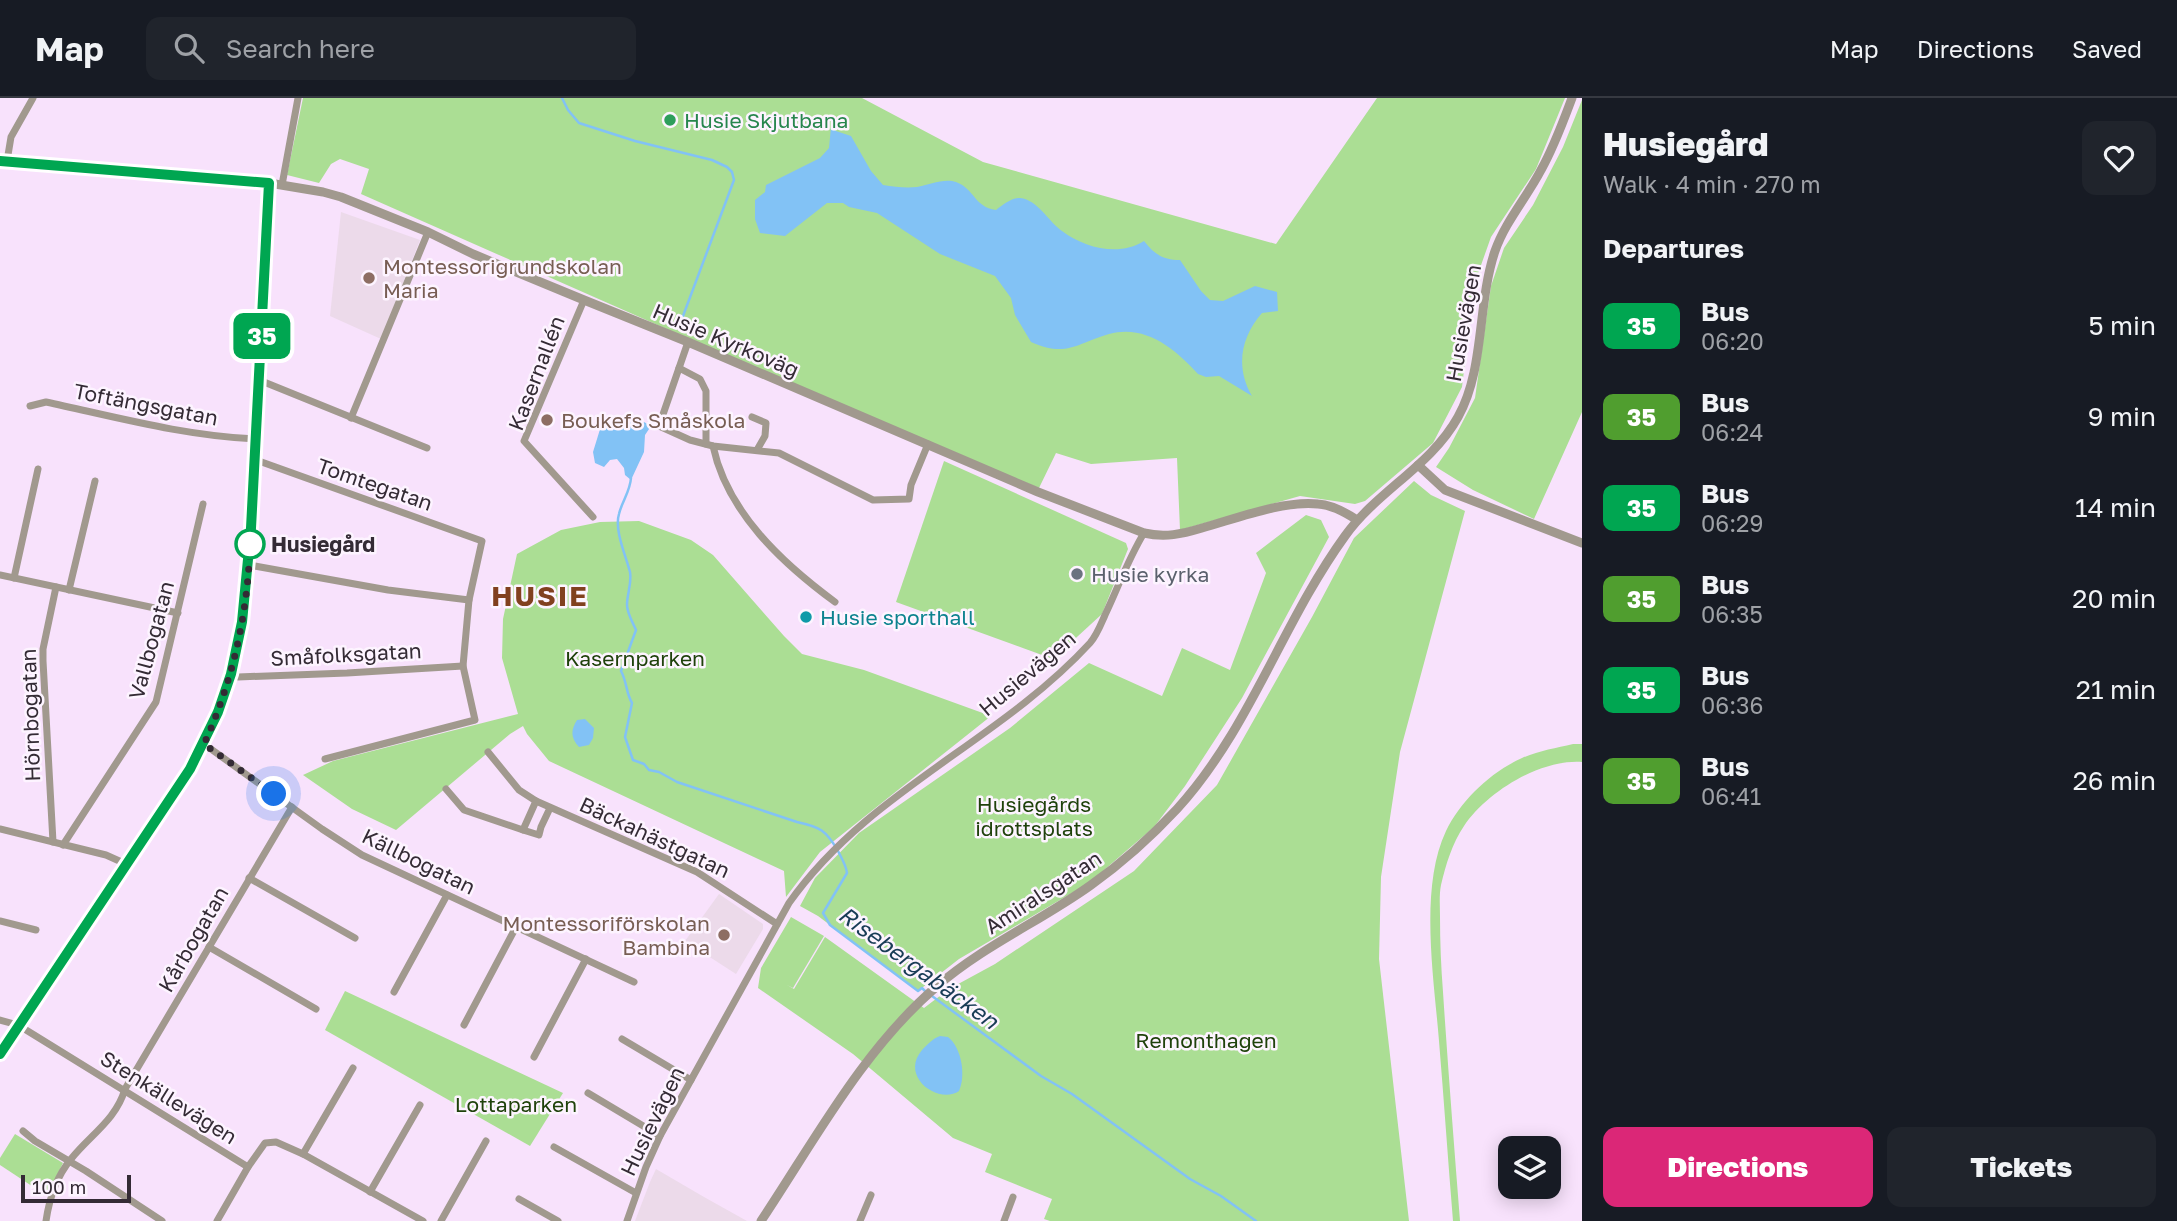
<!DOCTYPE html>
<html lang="en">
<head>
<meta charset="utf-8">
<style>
  body { margin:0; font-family:"Golos Text",sans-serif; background:#20242c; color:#f1f3f6; height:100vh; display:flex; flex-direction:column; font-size:26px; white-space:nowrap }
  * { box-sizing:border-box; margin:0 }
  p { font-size:23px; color:#9ea1a6 }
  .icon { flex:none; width:38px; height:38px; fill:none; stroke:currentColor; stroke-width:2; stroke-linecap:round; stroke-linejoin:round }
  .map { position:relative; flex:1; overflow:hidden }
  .drawer { display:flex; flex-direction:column; background:#171b24; width:595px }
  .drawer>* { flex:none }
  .badge { padding:0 14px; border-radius:10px; font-size:24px; line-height:46px }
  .tools { position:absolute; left:1498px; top:1038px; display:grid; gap:14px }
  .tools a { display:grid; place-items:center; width:63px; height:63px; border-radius:14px; background:#171b24; box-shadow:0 4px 18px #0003; font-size:35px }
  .scale { position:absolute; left:21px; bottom:18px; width:110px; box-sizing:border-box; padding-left:7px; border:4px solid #342b35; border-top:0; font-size:19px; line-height:24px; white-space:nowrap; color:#342b35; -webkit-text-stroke:5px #fdf4ff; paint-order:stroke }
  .you { position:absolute; width:35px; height:35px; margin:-18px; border:5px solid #fff; border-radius:50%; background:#1a73e8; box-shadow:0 0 0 10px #1a73e833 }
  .map>.badge { position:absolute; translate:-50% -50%; box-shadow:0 0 0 4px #fff }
  h2 { padding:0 21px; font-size:26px; line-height:63px }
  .round { display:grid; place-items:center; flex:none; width:74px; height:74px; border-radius:14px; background:#20242c }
  .head { display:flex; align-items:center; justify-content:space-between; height:119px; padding:0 21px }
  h1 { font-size:33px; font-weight:800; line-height:52px }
  .cta { display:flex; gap:14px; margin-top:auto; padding:14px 21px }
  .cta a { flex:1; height:80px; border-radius:14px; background:#db2777; color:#fff; font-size:28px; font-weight:800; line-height:80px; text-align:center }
  .cta a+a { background:#20242c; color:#f1f3f6 }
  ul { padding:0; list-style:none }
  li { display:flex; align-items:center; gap:21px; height:91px; padding:0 21px }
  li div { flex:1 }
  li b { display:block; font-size:26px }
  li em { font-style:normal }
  li .badge { min-width:77px; font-weight:700; text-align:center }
  header { display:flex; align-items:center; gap:42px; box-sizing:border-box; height:98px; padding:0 35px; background:#171b24; border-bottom:2px solid #363941 }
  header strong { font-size:33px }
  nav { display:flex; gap:38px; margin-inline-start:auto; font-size:24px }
  .search { width:490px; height:63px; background:#20242c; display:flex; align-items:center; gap:18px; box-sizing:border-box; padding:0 24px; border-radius:14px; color:#9ea1a6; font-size:26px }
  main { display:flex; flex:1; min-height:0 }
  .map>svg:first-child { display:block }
  .education { fill:#ecdaea }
  .green { fill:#abde94 }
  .water { fill:#82c2f5 }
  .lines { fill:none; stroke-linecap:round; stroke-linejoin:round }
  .stream { stroke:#82c2f5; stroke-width:2.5 }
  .minor { stroke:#a1998e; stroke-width:7 }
  .tertiary { stroke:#a1998e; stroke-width:9 }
  .line-casing { stroke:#fff; stroke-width:16 }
  .line { stroke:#00a651; stroke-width:10 }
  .walk { stroke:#342b35; stroke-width:7; stroke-dasharray:0 12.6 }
  .leisure-dot { fill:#2e9e5b; stroke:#fdf4ff; stroke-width:2.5 }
  .education-dot { fill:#8d6e63; stroke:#fdf4ff; stroke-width:2.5 }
  .stop-dot { fill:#fff; stroke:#00a651; stroke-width:3.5 }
  .worship-dot { fill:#6b7280; stroke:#fdf4ff; stroke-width:2.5 }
  .culture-dot { fill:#0f9aa8; stroke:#fdf4ff; stroke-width:2.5 }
  .labels { text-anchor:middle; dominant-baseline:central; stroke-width:5; stroke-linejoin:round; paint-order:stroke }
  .leisure-label { font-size:21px; fill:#27864d; stroke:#fdf4ff; text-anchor:start }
  .education-label { font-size:21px; fill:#785e54; stroke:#fdf4ff; text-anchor:start }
  .street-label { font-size:21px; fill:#342b35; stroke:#fdf4ff }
  .stop-label { font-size:21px; font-weight:bold; fill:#342b35; stroke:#fdf4ff; text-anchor:start }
  .worship-label { font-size:21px; fill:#5b616d; stroke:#fdf4ff; text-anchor:start }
  .culture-label { font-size:21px; fill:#0d838f; stroke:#fdf4ff; text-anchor:start }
  .park-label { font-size:21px; fill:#1f420b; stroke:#fdf4ff }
  .water-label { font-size:23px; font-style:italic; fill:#193c56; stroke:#fdf4ff }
  .district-label { font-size:28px; font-weight:bold; letter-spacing:2px; fill:#81411f; stroke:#fdf4ff }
</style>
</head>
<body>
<header>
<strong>Map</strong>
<div class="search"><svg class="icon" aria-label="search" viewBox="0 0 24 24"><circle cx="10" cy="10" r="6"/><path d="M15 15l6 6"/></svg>Search here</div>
<nav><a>Map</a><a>Directions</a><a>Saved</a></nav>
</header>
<main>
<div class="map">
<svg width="1582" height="1123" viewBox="0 0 1582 1123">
  <rect width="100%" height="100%" fill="#f8e2fc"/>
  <g class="education">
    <polygon points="341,114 420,142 381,241 330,218"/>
    <polygon points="719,796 763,826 763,831 736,876 685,843"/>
    <polygon points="656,1071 704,1099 747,1123 635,1123 650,1084"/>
  </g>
  <g class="green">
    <polygon points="303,0 862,0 983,64 1276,146 1377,0 1565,0 1536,71 1491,139 1474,187 1462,289 1433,345 1365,403 1355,406 1300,398 1180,432 1177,360 1091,366 1056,355 1039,390 904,336 361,96 369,71 340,61 331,66 319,85 287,77"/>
    <polygon points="1582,2 1582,314 1534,421 1473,392 1436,369 1449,350 1475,300 1491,188 1504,150 1533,107 1563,49"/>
    <polygon points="944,363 1126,445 1128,451 1102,516 1053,561 896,504"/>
    <polygon points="1414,383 1431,397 1465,413 1400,654 1381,779 1379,861 1409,1123 1050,1123 1044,1121 1052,1101 985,1074 992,1056 953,1040 853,956 758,890 761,870 791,819 824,838 793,890 787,887 794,891 825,839 924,910 949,891 995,866 1134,773 1217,687 1312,519 1354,440"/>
    <polygon points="1306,417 1321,422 1329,439 1242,600 1185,688 1154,729 1089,785 959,861 918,893 818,818 800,808 815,780 859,735 1010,630 1089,565 1162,598 1182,550 1230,572 1266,475 1256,455"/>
    <polygon points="639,423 691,442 713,457 784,538 802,556 864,572 991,618 820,754 786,799 784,773 549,663 527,636 523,628 510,636 396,732 352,711 303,677 333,663 518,616 502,560 503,521 517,456 561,432 600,424"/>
    <path d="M1573,646H1582V664C1540,661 1487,694 1464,728C1452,746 1446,766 1441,787C1439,797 1440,809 1440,819C1440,844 1441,869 1443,894C1448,970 1454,1047 1460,1123H1453C1448,1063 1444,1003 1439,943C1434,880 1419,790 1446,733C1461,702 1491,674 1522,660C1538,653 1556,650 1573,646Z"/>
    <polygon points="345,893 563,995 530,1048 325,932"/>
    <polygon points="15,1036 63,1065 47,1098 0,1067 0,1060"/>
  </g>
  <g class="water">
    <path d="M831,29L836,33L851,38L871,73L883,87C895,89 906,90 917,89C929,87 944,80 956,84C975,91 974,109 996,112C1003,107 1011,100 1020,100C1038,102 1048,123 1062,133C1085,150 1119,159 1144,143C1154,156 1163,162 1180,162L1201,193L1210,202L1223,203L1255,188L1277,194L1278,213L1262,215C1241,239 1235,269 1252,298L1219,278L1206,279L1198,276C1175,251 1146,226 1109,236C1077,245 1067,260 1031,244L1015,217L1011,200L995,178L940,156L877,115L849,109L843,105H827L785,138L760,135L755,121V102L765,94L766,87L820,60L829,50Z"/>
    <path d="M633,323L640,328L644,324L651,328L645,337L644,354L631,382L625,377L624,370L617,361L610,362L604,369L595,365L593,354L601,328L607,325C617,329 624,330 633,323Z"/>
    <path d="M585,621L594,630L593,640L589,647L579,649C570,639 571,632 577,622Z"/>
    <path d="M940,938L948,939C962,950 966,978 959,993C939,1007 899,979 922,952C928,946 932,941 940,938Z"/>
  </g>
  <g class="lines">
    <g class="stream">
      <polyline points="562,0 568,12 579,25 635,43 712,62 727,69 732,74 734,82 680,226"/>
      <path d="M631,380C630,394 622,403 619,416C614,432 626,458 630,474C632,486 627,495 627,507C627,515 633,525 636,532L621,573C627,584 626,595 632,605L625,639L633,662L644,666L649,672L659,674L677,684L797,724C820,729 826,732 838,753C842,761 846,767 847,775L823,815L830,827L918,893L922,890L926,894"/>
      <polyline points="932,898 1041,978 1072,996 1190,1081 1221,1098 1256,1123"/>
    </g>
    <g class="minor">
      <polyline points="7,63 11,39 33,0"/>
      <polyline points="282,87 298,0"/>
      <polyline points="584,202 524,343 593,419"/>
      <polyline points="688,244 659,328 690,342 713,348 779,355 873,402 909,401 911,387 928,346"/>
      <polyline points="679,270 700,281 706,293 706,346"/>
      <polyline points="259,282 427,350"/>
      <path d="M30,308L46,304C116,319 185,338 256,341"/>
      <polyline points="752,319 766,325 765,338 757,352"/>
      <polyline points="351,320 428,134"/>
      <path d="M713,348C727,414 782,465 835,504"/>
      <polyline points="256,362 482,443 469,502 463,568 475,622 325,661"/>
      <polyline points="249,467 388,492 469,502"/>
      <polyline points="0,477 178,515"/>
      <polyline points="14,480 38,371"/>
      <polyline points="69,492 95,383"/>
      <polyline points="231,577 238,579 347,575 463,568"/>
      <polyline points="204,646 322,731 362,757 634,884"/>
      <polyline points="488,654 519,692 536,703"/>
      <polyline points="446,691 464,712 523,732"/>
      <polyline points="550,710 541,729 539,737 523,732 536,703 697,774 777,826"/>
      <polyline points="0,731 106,757 126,766"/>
      <polyline points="53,744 43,563 43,551 56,489"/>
      <polyline points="63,747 156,604 203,406"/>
      <polyline points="249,780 355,840"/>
      <polyline points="0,823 36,832"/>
      <polyline points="209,849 316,911"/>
      <polyline points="394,894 447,797"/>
      <polyline points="0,922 18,927 248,1069 265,1045 276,1044 303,1056 423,1123"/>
      <polyline points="464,927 516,829"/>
      <polyline points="622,941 691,982"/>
      <polyline points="534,959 586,861"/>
      <polyline points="588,995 660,1038"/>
      <polyline points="23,1033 35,1043 86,1073 162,1123"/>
      <polyline points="554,1049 636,1095"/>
      <polyline points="303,1056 353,970"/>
      <polyline points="370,1094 420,1007"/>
      <polyline points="519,1101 558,1123"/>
      <path d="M46,1123C49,1102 57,1078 71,1061C90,1037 116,1022 125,991L292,709"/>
      <polyline points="217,1123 248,1069"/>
      <polyline points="441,1123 486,1043"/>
      <path d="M627,1123L646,1069L660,1038L789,805C868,693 999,644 1090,545C1097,537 1101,526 1105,517C1118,490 1128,461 1144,435"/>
      <polyline points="860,1123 871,1097"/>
      <polyline points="1004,1123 1013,1099"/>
    </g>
    <g class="tertiary">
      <path d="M0,63L269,85L323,94L341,99L428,134L473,156L584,202L688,244L1038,394L1144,435C1165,440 1182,436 1202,430C1235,421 1284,402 1318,406C1332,407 1345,414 1357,422"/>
      <polyline points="1418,367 1445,392 1582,445"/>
      <polyline points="0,956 170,702 204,646 218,614 231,577 242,524 249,467 269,85"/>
      <path d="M761,1123C815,1042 862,953 936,889C983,848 1041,823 1091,787C1122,765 1151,739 1177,711C1250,631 1282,525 1345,438C1377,393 1431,368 1458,319C1485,271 1477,206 1495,153C1505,124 1527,99 1541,72C1554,49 1563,24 1572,0"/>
    </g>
  </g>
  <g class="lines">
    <g class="line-casing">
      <polyline id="line" points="0,63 269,85 251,430 242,524 231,576 218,614 190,671 0,956"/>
    </g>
    <use href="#line" class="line"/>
    <path class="walk" d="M250,446C248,514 233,583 204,646L274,696"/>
  </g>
  <circle class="leisure-dot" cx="670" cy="22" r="7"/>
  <g class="education-dot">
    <circle cx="369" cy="180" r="7"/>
    <circle cx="547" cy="322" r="7"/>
    <circle cx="724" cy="837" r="7"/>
  </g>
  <circle class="stop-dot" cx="250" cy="446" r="14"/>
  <circle class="worship-dot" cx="1077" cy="476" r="7"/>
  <circle class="culture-dot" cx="806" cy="519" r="7"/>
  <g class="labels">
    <g class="leisure-label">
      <text x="684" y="22">Husie Skjutbana</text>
    </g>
    <g class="education-label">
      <text x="383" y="168">Montessorigrundskolan<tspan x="383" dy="24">Maria</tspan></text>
      <text x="561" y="322">Boukefs Småskola</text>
      <text x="710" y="825" text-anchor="end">Montessoriförskolan<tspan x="710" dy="24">Bambina</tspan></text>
    </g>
    <g class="street-label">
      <text transform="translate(1463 225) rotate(-80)">Husievägen</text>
      <text transform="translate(726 242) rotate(23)">Husie Kyrkoväg</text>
      <text transform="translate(536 275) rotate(-69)">Kasernallén</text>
      <text transform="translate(146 306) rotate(11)">Toftängsgatan</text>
      <text transform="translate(375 386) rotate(19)">Tomtegatan</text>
      <text transform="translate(151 542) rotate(-75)">Vallbogatan</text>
      <text transform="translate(346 556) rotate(-3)">Småfolksgatan</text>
      <text transform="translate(1027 575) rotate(-40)">Husievägen</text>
      <text transform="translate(30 617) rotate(-92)">Hörnbogatan</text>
      <text transform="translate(655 739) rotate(25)">Bäckahästgatan</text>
      <text transform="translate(419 763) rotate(26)">Källbogatan</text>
      <text transform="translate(1043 794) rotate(-33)">Amiralsgatan</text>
      <text transform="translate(193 841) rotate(-60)">Kårbogatan</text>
      <text transform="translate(169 999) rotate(32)">Stenkällevägen</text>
      <text transform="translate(652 1023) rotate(-64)">Husievägen</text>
    </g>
    <g class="stop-label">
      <text x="271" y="446">Husiegård</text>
    </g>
    <g class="worship-label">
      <text x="1091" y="476">Husie kyrka</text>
    </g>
    <g class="culture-label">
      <text x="820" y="519">Husie sporthall</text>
    </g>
    <g class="park-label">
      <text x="635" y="560">Kasernparken</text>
      <text x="1034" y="706">Husiegårds<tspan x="1034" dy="24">idrottsplats</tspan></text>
      <text x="1206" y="942">Remonthagen</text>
      <text x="516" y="1006">Lottaparken</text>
    </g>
    <g class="water-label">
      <text transform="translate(919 869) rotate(36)">Risebergabäcken</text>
    </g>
    <g class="district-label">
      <text x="540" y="497">HUSIE</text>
    </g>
  </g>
</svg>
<div class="tools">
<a><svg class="icon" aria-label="layers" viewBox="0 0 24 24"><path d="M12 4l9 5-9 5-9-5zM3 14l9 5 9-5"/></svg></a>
</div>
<div class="scale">100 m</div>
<div class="you" style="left:274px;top:696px"></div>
<b class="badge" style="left:262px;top:238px;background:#00a651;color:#fff">35</b>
</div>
<section class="drawer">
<div class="head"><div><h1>Husiegård</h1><p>Walk · 4 min · 270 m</p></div><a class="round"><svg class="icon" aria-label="heart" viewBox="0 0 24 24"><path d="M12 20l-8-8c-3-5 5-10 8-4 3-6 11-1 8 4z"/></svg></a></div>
<h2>Departures</h2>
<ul>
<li><span class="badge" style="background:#00a651;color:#fff">35</span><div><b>Bus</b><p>06:20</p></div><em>5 min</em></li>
<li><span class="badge" style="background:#509e2f;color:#fff">35</span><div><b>Bus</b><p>06:24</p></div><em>9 min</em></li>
<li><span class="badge" style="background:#00a651;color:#fff">35</span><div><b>Bus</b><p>06:29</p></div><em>14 min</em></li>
<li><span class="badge" style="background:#509e2f;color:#fff">35</span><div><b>Bus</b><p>06:35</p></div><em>20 min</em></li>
<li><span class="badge" style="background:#00a651;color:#fff">35</span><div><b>Bus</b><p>06:36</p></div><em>21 min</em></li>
<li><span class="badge" style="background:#509e2f;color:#fff">35</span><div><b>Bus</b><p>06:41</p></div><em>26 min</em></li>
</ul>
<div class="cta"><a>Directions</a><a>Tickets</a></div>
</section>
</main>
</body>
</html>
